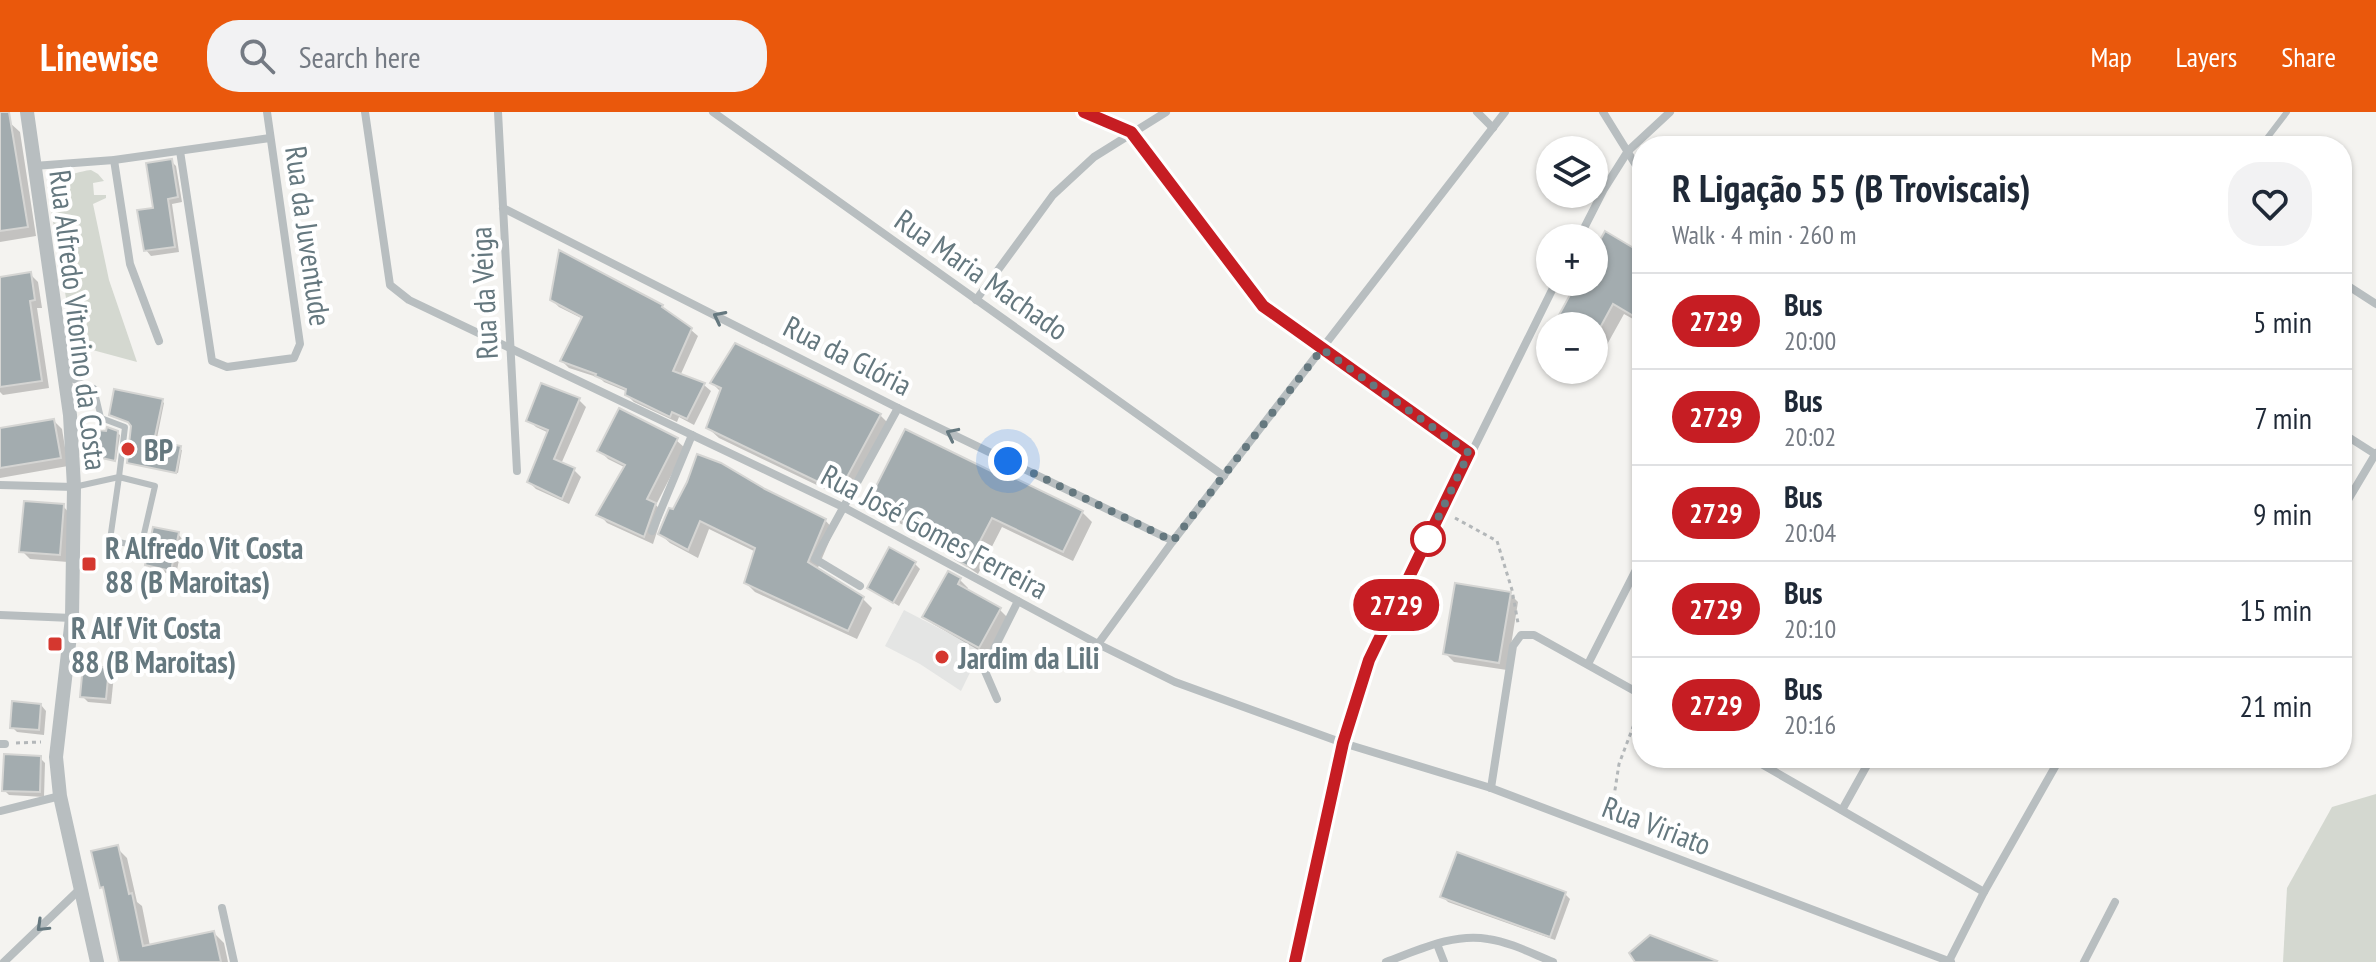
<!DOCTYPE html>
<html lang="en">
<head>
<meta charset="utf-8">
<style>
  body { margin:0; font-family:"PT Sans Narrow",sans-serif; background:#f2f2f3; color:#1f2937; height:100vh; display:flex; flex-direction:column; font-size:30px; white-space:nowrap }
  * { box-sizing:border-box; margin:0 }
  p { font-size:26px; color:#747a83 }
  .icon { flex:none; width:44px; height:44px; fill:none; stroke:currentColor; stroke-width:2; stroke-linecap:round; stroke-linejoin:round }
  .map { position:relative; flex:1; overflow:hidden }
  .sheet { position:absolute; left:1632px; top:24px; width:720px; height:632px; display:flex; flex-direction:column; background:#fff; border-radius:32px; box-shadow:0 2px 6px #0004 }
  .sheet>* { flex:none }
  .badge { padding:0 16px; border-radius:26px; font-size:28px; line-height:52px }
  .tools { position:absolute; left:1536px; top:24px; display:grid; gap:16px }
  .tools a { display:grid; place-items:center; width:72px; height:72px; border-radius:50%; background:#fff; box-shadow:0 2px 6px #0004; font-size:40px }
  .you { position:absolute; width:40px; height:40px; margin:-20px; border:6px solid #fff; border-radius:50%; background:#1a73e8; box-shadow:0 0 0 12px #1a73e833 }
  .map>.badge { position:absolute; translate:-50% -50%; box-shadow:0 0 0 4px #fff }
  .round { display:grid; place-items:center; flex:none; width:84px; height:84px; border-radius:32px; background:#f2f2f3 }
  .overview { display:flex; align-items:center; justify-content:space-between; height:136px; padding:0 40px }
  h1 { font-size:38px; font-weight:700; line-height:60px }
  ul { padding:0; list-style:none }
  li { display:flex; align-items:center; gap:24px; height:96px; padding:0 40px; border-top:2px solid #e0e1e3 }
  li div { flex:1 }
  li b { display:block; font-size:30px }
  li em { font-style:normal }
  li .badge { min-width:88px; font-weight:700; text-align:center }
  header { display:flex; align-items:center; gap:48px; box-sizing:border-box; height:112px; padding:0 40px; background:#ea580c; color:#fff }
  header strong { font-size:38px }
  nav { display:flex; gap:44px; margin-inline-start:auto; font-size:28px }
  .search { width:560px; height:72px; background:#f2f2f3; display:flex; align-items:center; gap:20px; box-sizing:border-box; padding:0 28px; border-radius:32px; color:#747a83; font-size:30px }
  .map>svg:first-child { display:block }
  .built { fill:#e4e5e4 }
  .green { fill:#d4d8d0 }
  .shadow { fill:#0003 }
  .building { fill:#a3acaf; stroke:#d5d5d3; stroke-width:2 }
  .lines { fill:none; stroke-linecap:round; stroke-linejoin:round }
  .path { stroke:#b3b7b9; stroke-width:3; stroke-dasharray:4 4; stroke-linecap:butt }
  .service { stroke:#b8bec0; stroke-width:6 }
  .minor { stroke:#b8bec0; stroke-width:8 }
  .tertiary { stroke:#b8bec0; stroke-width:14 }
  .oneway { stroke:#65787f }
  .line-casing { stroke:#fff; stroke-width:18 }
  .line { stroke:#c61d23; stroke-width:12 }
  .walk { stroke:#65787f; stroke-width:8; stroke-dasharray:0 14.4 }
  .poi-dot { fill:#d5372f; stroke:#fff; stroke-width:3 }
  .stop-dot { fill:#fff; stroke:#c61d23; stroke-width:4 }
  .labels { text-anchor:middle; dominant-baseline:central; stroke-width:8; stroke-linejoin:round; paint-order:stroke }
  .street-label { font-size:30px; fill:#65787f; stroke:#fff }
  .poi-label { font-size:30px; font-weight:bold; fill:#65787f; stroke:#fff; text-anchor:start }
</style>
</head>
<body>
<header>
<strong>Linewise</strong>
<div class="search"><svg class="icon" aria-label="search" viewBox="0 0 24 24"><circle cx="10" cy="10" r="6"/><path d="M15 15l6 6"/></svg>Search here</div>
<nav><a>Map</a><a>Layers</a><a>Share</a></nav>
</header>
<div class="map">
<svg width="2376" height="850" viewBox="0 0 2376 850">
  <rect width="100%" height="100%" fill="#f4f3f0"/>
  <polygon class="built" points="904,498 981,538 961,579 920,552 885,534"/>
  <g class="green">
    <path d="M91,58L98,62L104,69L93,71L94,83H106V86L93,92L109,168L137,250L74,233L50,92C57,69 67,61 91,58Z"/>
    <polygon points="2376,682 2376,850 2283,850 2287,776 2332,695"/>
  </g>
  <g class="shadow">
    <polygon points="0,0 8,0 9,10 20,20 36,124 0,130"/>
    <polygon points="171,49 176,54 182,90 172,92 179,140 151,144 146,138 155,97"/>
    <polygon points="1594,143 1642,143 1642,212 1624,202 1594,256 1594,214 1555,214 1579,170 1594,170"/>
    <polygon points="30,162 38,170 42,196 37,196 49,276 3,283 0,280 0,167"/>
    <polygon points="552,188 691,218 698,224 680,264 704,273 711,279 694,313 679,305 677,310 634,290 627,283 628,280 604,270 600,266 569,256 562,249 583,207 559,195"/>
    <polygon points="1550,223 1550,242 1543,235"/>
    <polygon points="1574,258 1593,258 1588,266"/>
    <polygon points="712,271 880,303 890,313 850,389 719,326 708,316 721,280"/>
    <polygon points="579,288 586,295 561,352 574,358 581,365 569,392 536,377 529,370 549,321 536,315 529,308"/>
    <polygon points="162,289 164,291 156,331 182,338 178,361 129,350 133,313 131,311"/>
    <polygon points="54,309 62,317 68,354 0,366 0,319"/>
    <polygon points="117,321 120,323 116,349 97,346 95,344 107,322"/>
    <polygon points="676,328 685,336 656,393 663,401 653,432 607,411 599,402 626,356 608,347 600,339"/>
    <polygon points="764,379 825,408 834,418 817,458 862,486 872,496 857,527 755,480 746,471 756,440 709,417 698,446 670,431 660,422"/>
    <polygon points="870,392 1082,400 1092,410 1073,449 1002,415 978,462 950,443 940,433 941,431 880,402"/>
    <polygon points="63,394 71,403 68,450 30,447 22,439"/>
    <polygon points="178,422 183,428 176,463 152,458 147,453"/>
    <polygon points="915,452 920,457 899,494 869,476"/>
    <polygon points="960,468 968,476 966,479 1000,498 1008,506 987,543 933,512 925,504"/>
    <polygon points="1510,482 1518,490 1507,558 1454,550 1445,541"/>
    <polygon points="108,558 114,563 111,592 88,590 82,584"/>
    <polygon points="41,593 46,599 44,623 17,620 12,615"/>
    <polygon points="40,646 45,651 44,685 9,683 4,678"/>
    <polygon points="117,736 127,746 137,790 142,794 150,834 214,821 224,831 228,850 121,850 106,780 102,775"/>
    <polygon points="1565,782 1570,787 1555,828 1448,790 1443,785"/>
  </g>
  <g class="building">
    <polygon points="0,0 9,0 28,115 0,119"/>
    <polygon points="172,47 178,85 168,87 175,135 144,139 137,98 153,96 146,51"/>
    <polygon points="1605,119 1642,141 1642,209 1613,192 1601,214 1553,214 1577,170 1594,170 1594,139"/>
    <polygon points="559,138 663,193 662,195 692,216 673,259 705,271 687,307 672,300 670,305 625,283 626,277 595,264 596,262 560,249 582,205 550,188"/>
    <polygon points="31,160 35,188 30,189 42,269 0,275 0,165"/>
    <polygon points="735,231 881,302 839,380 706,316 721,276 710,271"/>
    <polygon points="541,271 580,286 554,347 575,356 562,387 527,370 548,318 526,309"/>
    <polygon points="114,277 163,287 154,329 181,334 176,361 127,351 131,314 128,310 109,303"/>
    <polygon points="619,296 678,326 647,387 656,391 644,425 596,403 625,353 597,339"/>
    <polygon points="54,307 61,346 0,356 0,316"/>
    <polygon points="107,315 118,319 115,349 93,344 98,318 106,319"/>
    <polygon points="905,317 993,360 994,356 1083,399 1063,440 992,406 967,454 955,447 957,443 938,433 941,427 867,392"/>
    <polygon points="697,342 721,351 765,377 826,407 808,450 864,485 848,519 744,471 755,436 700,409 688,438 658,422 669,396 673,397 687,370"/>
    <polygon points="24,389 64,392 60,443 19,440"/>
    <polygon points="153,415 179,420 171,459 145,453"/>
    <polygon points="889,435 916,450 893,491 867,476"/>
    <polygon points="948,459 961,466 958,472 1001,496 979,536 922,505"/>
    <polygon points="1455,471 1511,480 1499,551 1443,542"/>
    <polygon points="83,553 109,556 106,587 80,585"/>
    <polygon points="12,589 41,592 39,618 10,616"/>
    <polygon points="4,642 41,644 40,680 2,679"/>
    <polygon points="118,733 129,782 132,781 143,834 214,819 221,850 119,850 103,775 100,776 91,739"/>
    <polygon points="1457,740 1566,780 1550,825 1440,785"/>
    <polygon points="1650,823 1717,849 1716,850 1635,850 1629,841"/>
  </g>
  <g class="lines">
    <g class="path">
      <polyline points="1455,406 1497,429 1512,478 1518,511"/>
      <polyline points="16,631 41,630"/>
      <polyline points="1610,710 1619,652 1641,594"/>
    </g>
    <g class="service">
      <polyline points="2261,34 2287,0"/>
      <polyline points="66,265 94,276 101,306 125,315 119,365 74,375"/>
      <polygon points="119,365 155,374 141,435 110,428"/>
    </g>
    <g class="minor">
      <polyline points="365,0 390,173 409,188 843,395 1098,532 1175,570 1343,631 1491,676 1951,850"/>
      <polyline points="498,0 517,359"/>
      <polyline points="713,0 1224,364"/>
      <polyline points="1084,0 1131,20 1263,194 1469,341"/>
      <polyline points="1477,0 1493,16"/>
      <polyline points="1603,0 1642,63"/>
      <polyline points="180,39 212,249 227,255 294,246 300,232 267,0"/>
      <polyline points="114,48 130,152 159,229"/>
      <polyline points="34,54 114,48 270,26"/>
      <polyline points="503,96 898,296 1173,429"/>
      <polyline points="1579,126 1604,77 1628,39 1670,0"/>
      <polyline points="2342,170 2376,192"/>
      <polyline points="976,188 1053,83 1094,45 1166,0"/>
      <polyline points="2342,321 2375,342"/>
      <polyline points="0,373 74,375"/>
      <polyline points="2342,398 2376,341"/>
      <polyline points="652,419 692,323"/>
      <polyline points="860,474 815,447 898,296"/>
      <polyline points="0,503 72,506"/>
      <polyline points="1098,532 1173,429 1505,0"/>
      <polyline points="1588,552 1642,446"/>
      <polyline points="997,587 984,557 1018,489"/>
      <polyline points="0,632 5,632"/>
      <polyline points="1751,646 1984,780"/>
      <polyline points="1491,676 1513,534 1521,523 1534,523 1642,583"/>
      <polyline points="1842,698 1871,646"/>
      <polyline points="0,699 60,684"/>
      <polyline points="222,796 234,850"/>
      <polyline points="1437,832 1444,850"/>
      <polyline points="1949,849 1984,780 2060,646"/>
      <polyline points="4,850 80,777"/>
      <polyline points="1295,850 1343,631 1369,548 1556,170"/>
      <path d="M1386,850C1419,838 1453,821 1488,827C1510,830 1533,842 1553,850"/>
      <polyline points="2084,850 2115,790"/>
    </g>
    <polyline class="tertiary" points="27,0 70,303 74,375 72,506 56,645 60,684 97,850"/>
  </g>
  <defs><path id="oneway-chevron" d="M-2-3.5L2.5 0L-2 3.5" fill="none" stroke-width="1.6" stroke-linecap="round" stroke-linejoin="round" transform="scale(2)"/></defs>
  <g class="oneway">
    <use href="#oneway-chevron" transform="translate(719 205) rotate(-153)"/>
    <use href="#oneway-chevron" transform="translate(952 322) rotate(-154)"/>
    <use href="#oneway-chevron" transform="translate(42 814) rotate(136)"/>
  </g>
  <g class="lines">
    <g class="line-casing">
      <polyline id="line" points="1084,0 1131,20 1263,194 1469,341 1369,548 1343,631 1295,850"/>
    </g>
    <use href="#line" class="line"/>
    <polyline class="walk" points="1008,349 1173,429 1322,237 1469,341 1428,427"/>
  </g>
  <g class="poi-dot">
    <circle cx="128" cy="337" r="8"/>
    <rect x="81" y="444" width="16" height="16" rx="4"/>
    <rect x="47" y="524" width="16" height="16" rx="4"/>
    <circle cx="942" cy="545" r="8"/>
  </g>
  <circle class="stop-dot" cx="1428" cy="427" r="16"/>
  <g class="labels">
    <g class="street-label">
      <text transform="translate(309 124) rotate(82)">Rua da Juventude</text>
      <text transform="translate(982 162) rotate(35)">Rua Maria Machado</text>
      <text transform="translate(483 181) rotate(-93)">Rua da Veiga</text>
      <text transform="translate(79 208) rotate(83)">Rua Alfredo Vitorino da Costa</text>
      <text transform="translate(848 243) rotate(27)">Rua da Glória</text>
      <text transform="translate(935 419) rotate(28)">Rua José Gomes Ferreira</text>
      <text transform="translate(1657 713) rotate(21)">Rua Viriato</text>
    </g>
    <g class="poi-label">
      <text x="144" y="337">BP</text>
      <text x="105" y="435">R Alfredo Vit Costa<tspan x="105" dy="34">88 (B Maroitas)</tspan></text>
      <text x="71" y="515">R Alf Vit Costa<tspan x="71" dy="34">88 (B Maroitas)</tspan></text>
      <text x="958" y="545">Jardim da Lili</text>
    </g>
  </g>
</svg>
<div class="tools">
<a><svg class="icon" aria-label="layers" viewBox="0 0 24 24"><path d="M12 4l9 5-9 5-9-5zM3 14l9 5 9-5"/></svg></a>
<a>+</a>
<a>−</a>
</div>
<div class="you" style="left:1008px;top:349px"></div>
<b class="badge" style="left:1396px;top:493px;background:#c61d23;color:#fff">2729</b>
<section class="sheet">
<div class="overview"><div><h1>R Ligação 55 (B Troviscais)</h1><p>Walk · 4 min · 260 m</p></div><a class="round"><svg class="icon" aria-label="heart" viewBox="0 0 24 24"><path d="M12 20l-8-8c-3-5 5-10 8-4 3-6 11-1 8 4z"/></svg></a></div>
<ul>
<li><span class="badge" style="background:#c61d23;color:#fff">2729</span><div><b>Bus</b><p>20:00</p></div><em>5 min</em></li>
<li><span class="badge" style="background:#c61d23;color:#fff">2729</span><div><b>Bus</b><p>20:02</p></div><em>7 min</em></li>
<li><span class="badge" style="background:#c61d23;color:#fff">2729</span><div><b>Bus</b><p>20:04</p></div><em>9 min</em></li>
<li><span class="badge" style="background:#c61d23;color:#fff">2729</span><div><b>Bus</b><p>20:10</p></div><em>15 min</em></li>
<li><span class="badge" style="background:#c61d23;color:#fff">2729</span><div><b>Bus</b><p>20:16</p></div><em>21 min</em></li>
</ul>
</section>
</div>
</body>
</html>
